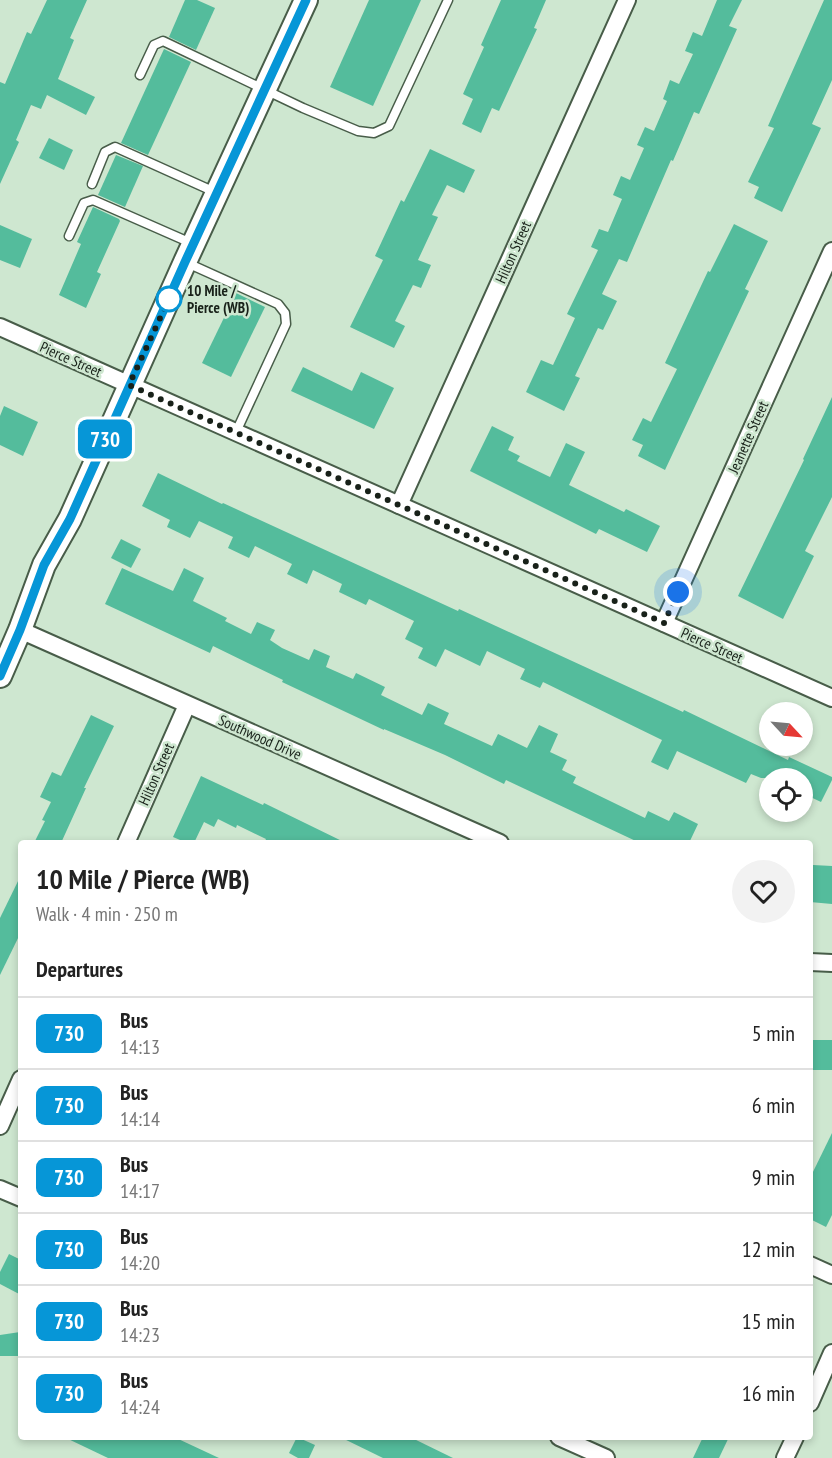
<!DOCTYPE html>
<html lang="en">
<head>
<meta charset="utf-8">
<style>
  body { margin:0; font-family:"PT Sans Narrow",sans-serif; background:#f2f2f2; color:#222; height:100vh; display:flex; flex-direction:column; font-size:22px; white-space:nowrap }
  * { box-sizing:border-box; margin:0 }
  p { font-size:20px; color:#767676 }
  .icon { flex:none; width:33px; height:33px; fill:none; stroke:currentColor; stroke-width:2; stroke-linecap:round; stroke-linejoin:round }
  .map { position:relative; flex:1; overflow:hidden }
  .sheet { position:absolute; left:18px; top:840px; width:795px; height:600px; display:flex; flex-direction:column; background:#fff; border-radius:6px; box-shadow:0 3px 9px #0003 }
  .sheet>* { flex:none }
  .badge { padding:0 12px; border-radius:9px; font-size:21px; line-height:39px }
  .needle { width:39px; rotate:116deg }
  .buttons { position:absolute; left:759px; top:702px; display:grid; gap:12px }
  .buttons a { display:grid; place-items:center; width:54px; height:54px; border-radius:50%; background:#fff; box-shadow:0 3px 9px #0003; font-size:30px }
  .you { position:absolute; width:30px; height:30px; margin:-15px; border:4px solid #fff; border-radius:50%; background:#1a73e8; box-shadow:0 0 0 9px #1a73e833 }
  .map>.badge { position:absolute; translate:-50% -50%; box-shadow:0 0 0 3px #fff }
  h2 { padding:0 18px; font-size:22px; line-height:54px }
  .round { display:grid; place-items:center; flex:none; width:63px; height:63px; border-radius:32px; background:#f2f2f2 }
  .overview { display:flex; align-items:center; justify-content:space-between; height:102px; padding:0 18px }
  h1 { font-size:28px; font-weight:600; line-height:45px }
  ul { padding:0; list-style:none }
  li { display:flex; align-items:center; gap:18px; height:72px; padding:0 18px; border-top:2px solid #e0e0e0 }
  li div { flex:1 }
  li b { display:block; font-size:22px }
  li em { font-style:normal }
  li .badge { min-width:66px; font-weight:700; text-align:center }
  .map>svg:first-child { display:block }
  .building { fill:#54bc9c }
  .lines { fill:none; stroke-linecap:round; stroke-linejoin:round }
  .lane-casing { stroke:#485d49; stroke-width:11 }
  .street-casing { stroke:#485d49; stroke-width:20 }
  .secondary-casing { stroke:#485d49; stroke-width:26 }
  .lane { stroke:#fff; stroke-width:8 }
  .street { stroke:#fff; stroke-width:16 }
  .secondary { stroke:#fff; stroke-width:22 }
  .line-casing { stroke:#fff; stroke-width:14 }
  .line { stroke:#0696d7; stroke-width:9 }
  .walk { stroke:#182119; stroke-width:6; stroke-dasharray:0 10.8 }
  .stop-dot { fill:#fff; stroke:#0696d7; stroke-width:3 }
  .labels { text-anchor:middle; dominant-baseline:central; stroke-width:5; stroke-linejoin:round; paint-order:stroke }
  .street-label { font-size:15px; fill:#182119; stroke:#cee7d0 }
  .stop-label { font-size:15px; font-weight:bold; fill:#182119; stroke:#cee7d0; text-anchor:start }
</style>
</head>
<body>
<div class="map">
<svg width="832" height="1458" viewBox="0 0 832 1458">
  <rect width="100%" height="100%" fill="#cee7d0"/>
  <g class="building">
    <polygon points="47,0 87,0 70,38 74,40 58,79 95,97 86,115 47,95 41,109 31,105 16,140 19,142 0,184 0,82 5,84 27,32 31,34"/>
    <polygon points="185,0 197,0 215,8 196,50 169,37"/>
    <polygon points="369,0 421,0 373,106 330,87"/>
    <polygon points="501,0 546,0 534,28 537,29 499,111 492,108 481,133 462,124 473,99 463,94 484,47 481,45"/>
    <polygon points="717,0 742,0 729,26 737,29 699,114 694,112 673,161 671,160 627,262 619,259 602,294 617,301 603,330 598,328 575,376 580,378 564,411 526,392 541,360 553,365 575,318 567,314 598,250 591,247 599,229 608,232 622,199 613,195 621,176 630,180 644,148 637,145 645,127 654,131 667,101 663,99 670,80 679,84 693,54 685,51 693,32 702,36"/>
    <polygon points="824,0 832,0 832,80 812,124 821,128 782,212 754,198 759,187 748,182 774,128 768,126"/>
    <polygon points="164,49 191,62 148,155 121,143"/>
    <polygon points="49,138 73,150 64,170 39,158"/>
    <polygon points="430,149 475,170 464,193 447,185 432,215 438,217 418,260 431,265 421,288 413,285 395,321 405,326 394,348 350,327 383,260 375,256 401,200 404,202"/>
    <polygon points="116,155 143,166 125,207 98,195"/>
    <polygon points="93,207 119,219 120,221 97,272 101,274 86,308 59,295 81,244 77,242"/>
    <polygon points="734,224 768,241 745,289 749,291 665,470 638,456 643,445 632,440 643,418 651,422 677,369 665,363 708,271 710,272"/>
    <polygon points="0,225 32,239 20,268 0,260"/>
    <polygon points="236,293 265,307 231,377 202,363"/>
    <polygon points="303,367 352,391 361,372 394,388 374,429 291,391"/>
    <polygon points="832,397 832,497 805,551 814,556 783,619 738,596 804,460 803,459"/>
    <polygon points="4,406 38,422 23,456 0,445 0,416"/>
    <polygon points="492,426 514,437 508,450 520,456 517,461 550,477 566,443 585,452 569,485 624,512 626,509 660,526 647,552 599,529 596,534 470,471"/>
    <polygon points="158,473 222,504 223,503 458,611 459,609 683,712 684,710 788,760 789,757 832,777 832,780 821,802 802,793 802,778 761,778 751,774 746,783 677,751 668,770 651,762 662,740 543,682 540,688 520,679 525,669 487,651 480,666 445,649 436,667 418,658 423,648 405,639 414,621 369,599 366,605 339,592 342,584 313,570 307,584 287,574 292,564 255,546 249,558 228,548 233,537 199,521 190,538 167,527 170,520 142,506"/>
    <polygon points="121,539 141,549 131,568 111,558"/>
    <polygon points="122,568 173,591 184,568 204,578 193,601 227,618 225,621 251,634 257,622 275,630 270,640 282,648 309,660 314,649 330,656 326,667 353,679 356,673 385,687 381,695 422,715 428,703 449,713 444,724 492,746 498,734 527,748 539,725 558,734 550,752 567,760 562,770 576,777 573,783 645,818 648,811 669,821 674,812 698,824 689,843 640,843 506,780 504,784 445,755 384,729 384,730 282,682 283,680 213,646 210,653 105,604"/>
    <polygon points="91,715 114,726 84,788 86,788 61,843 34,843 45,821 42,820 51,802 40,797 52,772 61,776"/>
    <polygon points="201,776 263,805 264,803 346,843 264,843 266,839 237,825 236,828 218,819 214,827 204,822 194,843 187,843 173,837"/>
    <polygon points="813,865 832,866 832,904 810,902 810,879 812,879"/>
    <polygon points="21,875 21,932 0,975 0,918"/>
    <rect x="810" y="1040" width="22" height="30"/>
    <polygon points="832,1133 832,1215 826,1227 810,1219 810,1178"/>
    <polygon points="9,1254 21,1260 21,1295 0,1284 0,1272"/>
    <polygon points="20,1332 21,1356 0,1356 0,1335"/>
    <polygon points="64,1437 174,1437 219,1458 108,1458"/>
    <polygon points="297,1437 315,1445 309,1458 298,1458 289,1453"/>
    <polygon points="340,1437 410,1437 453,1458 383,1458"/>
    <polygon points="703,1437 729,1437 719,1458 693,1458"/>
  </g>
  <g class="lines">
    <g class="lane-casing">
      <g id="lane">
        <polyline points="140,75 154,45 163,41 303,108 358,131 374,133 389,126 448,0"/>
        <polyline points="92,184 105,152 115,147 217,193"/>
        <polyline points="69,236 84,203 93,200 191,243"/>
        <polyline points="185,262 278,304 285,313 286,324 236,432"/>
      </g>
    </g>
    <g class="street-casing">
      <g id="street">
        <polyline points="0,327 832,698"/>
        <polyline points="399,505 627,0"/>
        <polyline points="664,623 832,251"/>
        <polyline points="20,630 500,843"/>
        <polyline points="126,843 187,705"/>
        <polyline points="810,962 832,963"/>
        <polyline points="0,1126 21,1079"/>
        <polyline points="0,1189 21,1198"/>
        <polyline points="810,1265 832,1275"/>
        <polyline points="810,1403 832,1353"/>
        <polyline points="559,1437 606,1458"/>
        <polyline points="785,1458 795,1437"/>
      </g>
    </g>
    <g class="secondary-casing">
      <polyline id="secondary" points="0,676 20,630 44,565 70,519 185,262 306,0"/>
    </g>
    <use href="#lane" class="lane"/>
    <use href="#street" class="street"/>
    <use href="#secondary" class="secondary"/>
  </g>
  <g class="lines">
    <g class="line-casing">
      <polyline id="line" points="0,676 20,630 44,565 70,519 185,262 306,0"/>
    </g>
    <use href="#line" class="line"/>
    <polyline class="walk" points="169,299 129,385 664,623 678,592"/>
  </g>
  <circle class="stop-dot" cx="169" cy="299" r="12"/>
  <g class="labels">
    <g class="street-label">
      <text transform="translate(513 252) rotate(-66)">Hilton Street</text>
      <text transform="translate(71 359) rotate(24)">Pierce Street</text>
      <text transform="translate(748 437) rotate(-66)">Jeanette Street</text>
      <text transform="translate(712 645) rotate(24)">Pierce Street</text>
      <text transform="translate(260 737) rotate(24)">Southwood Drive</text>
      <text transform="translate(156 774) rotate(-66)">Hilton Street</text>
    </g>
    <g class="stop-label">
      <text x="187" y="290">10 Mile /<tspan x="187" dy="17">Pierce (WB)</tspan></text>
    </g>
  </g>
</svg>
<div class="buttons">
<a><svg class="needle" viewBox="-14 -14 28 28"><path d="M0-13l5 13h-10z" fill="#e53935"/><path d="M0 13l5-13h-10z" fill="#767676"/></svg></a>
<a><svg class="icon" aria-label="locate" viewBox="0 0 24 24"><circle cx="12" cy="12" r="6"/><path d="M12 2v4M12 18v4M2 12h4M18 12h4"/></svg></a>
</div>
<div class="you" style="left:678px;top:592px"></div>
<b class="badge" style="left:105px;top:439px;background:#0696d7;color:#fff">730</b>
<section class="sheet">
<div class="overview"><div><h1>10 Mile / Pierce (WB)</h1><p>Walk · 4 min · 250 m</p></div><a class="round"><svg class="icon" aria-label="heart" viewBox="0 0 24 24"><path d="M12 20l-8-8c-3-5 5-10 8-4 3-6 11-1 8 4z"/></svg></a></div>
<h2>Departures</h2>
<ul>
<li><span class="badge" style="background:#0696d7;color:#fff">730</span><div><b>Bus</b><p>14:13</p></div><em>5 min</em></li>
<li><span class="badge" style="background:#0696d7;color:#fff">730</span><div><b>Bus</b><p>14:14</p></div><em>6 min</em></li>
<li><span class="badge" style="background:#0696d7;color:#fff">730</span><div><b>Bus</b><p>14:17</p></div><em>9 min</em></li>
<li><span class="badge" style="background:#0696d7;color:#fff">730</span><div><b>Bus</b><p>14:20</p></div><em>12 min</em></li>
<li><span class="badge" style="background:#0696d7;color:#fff">730</span><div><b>Bus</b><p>14:23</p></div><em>15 min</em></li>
<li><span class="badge" style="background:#0696d7;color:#fff">730</span><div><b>Bus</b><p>14:24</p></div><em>16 min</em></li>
</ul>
</section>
</div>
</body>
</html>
